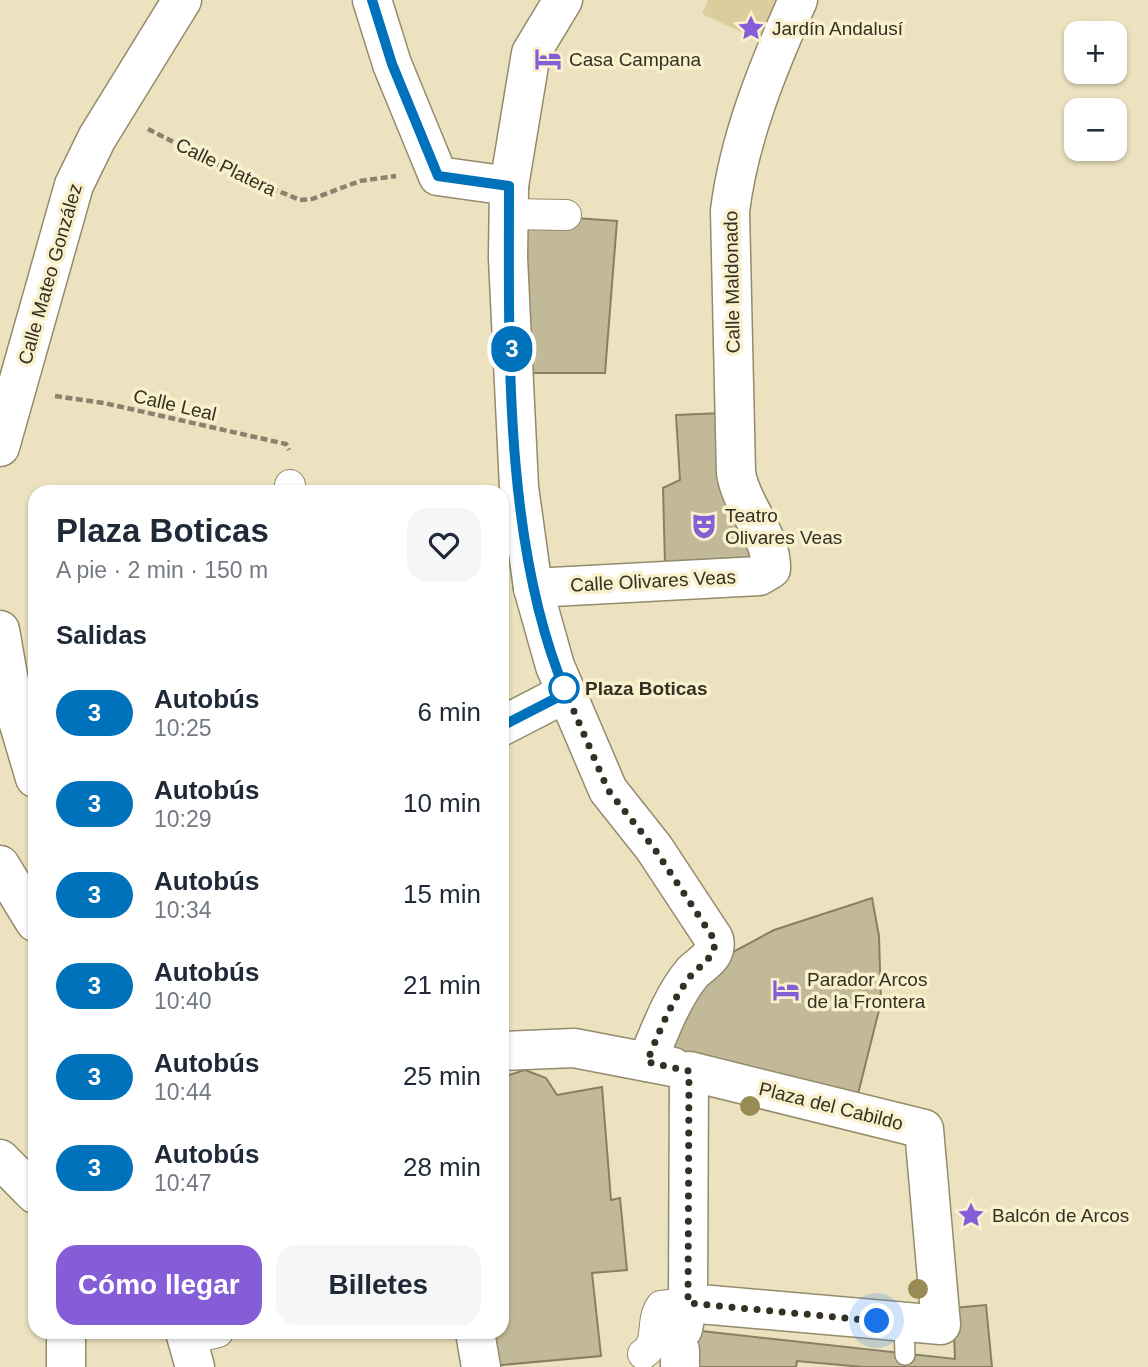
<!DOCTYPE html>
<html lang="es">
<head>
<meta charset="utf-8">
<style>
  body { margin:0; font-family:Helvetica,sans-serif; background:#f6f6f7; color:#1f2937; height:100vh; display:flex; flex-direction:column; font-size:26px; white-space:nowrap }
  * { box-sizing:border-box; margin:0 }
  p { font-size:23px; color:#747a83 }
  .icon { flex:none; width:38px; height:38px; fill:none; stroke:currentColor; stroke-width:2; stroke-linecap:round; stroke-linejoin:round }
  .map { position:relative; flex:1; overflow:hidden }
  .side { position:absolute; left:28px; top:485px; width:481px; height:854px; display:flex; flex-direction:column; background:#fff; border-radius:21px; box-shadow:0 2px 5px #0004 }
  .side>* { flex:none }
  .badge { padding:0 14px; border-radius:23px; font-size:24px; line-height:46px }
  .fabs { position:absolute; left:1064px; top:21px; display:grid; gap:14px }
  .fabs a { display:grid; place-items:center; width:63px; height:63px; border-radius:14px; background:#fff; box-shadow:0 2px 5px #0004; font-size:35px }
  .you { position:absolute; width:35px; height:35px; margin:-18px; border:5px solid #fff; border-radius:50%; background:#1a73e8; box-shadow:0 0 0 10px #1a73e833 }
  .map>.badge { position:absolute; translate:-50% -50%; box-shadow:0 0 0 4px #fff }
  h2 { padding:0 28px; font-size:26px; line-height:63px }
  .round { display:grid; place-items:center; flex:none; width:74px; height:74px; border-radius:21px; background:#f6f6f7 }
  .head { display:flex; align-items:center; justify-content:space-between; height:119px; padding:0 28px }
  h1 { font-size:33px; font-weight:700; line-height:52px }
  .action { display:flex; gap:14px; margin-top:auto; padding:14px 28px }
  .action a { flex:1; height:80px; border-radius:21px; background:#855dd7; color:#fff; font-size:28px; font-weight:700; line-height:80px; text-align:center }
  .action a+a { background:#f6f6f7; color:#1f2937 }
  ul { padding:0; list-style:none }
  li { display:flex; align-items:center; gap:21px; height:91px; padding:0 28px }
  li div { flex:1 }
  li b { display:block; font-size:26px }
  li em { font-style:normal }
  li .badge { min-width:77px; font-weight:700; text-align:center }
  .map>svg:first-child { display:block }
  .green { fill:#dcce9c }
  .building { fill:#c2b998; stroke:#888060; stroke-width:2 }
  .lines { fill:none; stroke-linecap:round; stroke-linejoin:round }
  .service-casing { stroke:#948b6b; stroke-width:22 }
  .pedestrian-casing { stroke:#948b6b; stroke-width:32 }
  .minor-casing { stroke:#948b6b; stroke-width:41 }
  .path { stroke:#89826c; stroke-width:4.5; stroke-dasharray:7 3.5; stroke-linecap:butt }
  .service { stroke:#fff; stroke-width:19 }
  .pedestrian { stroke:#fff; stroke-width:30 }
  .minor { stroke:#fff; stroke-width:38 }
  .tree { fill:#988b56 }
  .line-casing { stroke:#fff; stroke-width:16 }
  .line { stroke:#0072bc; stroke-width:10 }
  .walk { stroke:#343023; stroke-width:7; stroke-dasharray:0 12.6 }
  .stop-dot { fill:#fff; stroke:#0072bc; stroke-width:3.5 }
  .labels { text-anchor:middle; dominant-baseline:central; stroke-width:7; stroke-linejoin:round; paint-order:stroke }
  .poi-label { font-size:19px; fill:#343023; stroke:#f9f0cd; text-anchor:start }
  .street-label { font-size:19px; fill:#343023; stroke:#f9f0cd }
  .stop-label { font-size:19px; font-weight:bold; fill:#343023; stroke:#f9f0cd; text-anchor:start }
</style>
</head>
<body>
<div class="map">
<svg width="1148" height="1367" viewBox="0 0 1148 1367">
  <rect width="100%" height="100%" fill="#ece2c0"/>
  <polygon class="green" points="708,0 782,0 763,42 702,14"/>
  <g class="building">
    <polygon points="518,214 617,221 605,373 518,373"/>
    <polygon points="722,413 759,563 665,565 663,488 680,480 676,415"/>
    <polygon points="872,898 879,936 881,1002 857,1098 659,1052 720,959 774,930"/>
    <polygon points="525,1070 546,1078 557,1095 602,1087 611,1200 620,1198 627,1270 592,1273 601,1356 490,1366 484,1332 502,1332 502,1077"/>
    <polygon points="986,1305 992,1367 863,1367 797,1361 796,1367 691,1367 683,1329 955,1359 953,1308"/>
  </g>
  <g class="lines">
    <g class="service-casing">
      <polyline id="service" points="904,1323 905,1355"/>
    </g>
    <g class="pedestrian-casing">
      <g id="pedestrian">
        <polyline points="509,214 566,215"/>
        <polyline points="290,492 290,485"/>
        <polyline points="187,1340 218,1332"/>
        <path d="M643,1354C660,1344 650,1321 661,1306L688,1303"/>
      </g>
    </g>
    <g class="minor-casing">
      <g id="minor">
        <polyline points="372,0 392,64 438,176 509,186"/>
        <path d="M563,0L531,53L509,186L508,258L519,487L533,588L555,666L608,790L654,848L714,939C718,956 703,962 692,973C672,997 659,1033 647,1062"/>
        <polyline points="0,447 74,185 97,138 182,0"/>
        <path d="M533,588L759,576L771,569C772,535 741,506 736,473L730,211C739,138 768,67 798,0"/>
        <polyline points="0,630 13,704 35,778"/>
        <polyline points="502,726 566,693"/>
        <polyline points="0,865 35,922"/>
        <polyline points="502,1051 574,1048 673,1067"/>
        <polyline points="0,1159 35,1194"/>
        <polyline points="683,1329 688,1303 689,1071 924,1129 941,1325 688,1303"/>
        <polyline points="66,1332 66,1367"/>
        <polyline points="185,1332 195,1367"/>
        <polyline points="475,1332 481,1367"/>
        <polyline points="680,1367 680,1350"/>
      </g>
    </g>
    <g class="path">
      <polyline points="148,129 228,170 300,200 312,199 360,181 396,176"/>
      <polyline points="55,396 104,403 286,444 289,450"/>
    </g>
    <use href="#service" class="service"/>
    <use href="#pedestrian" class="pedestrian"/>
    <use href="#minor" class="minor"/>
  </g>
  <g class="tree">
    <circle cx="750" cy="1106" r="10"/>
    <circle cx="918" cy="1289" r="10"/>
  </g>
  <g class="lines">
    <g class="line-casing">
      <path id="line" d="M372,0L392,64L438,176L509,186C509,346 503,544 566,693L502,726"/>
    </g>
    <use href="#line" class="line"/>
    <path class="walk" d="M564,688L608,790L654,848L714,939C718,957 699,965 689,978C671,1002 658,1034 647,1062L689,1071L688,1303L877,1321"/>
  </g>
  <defs>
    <g id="sight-bare" transform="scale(2.1)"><path d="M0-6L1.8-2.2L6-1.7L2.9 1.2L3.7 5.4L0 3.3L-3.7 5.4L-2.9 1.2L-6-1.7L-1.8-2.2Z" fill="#855dd7" stroke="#f9f0cd" stroke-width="2.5" paint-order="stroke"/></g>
    <g id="hotel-bare" transform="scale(2.1)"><path d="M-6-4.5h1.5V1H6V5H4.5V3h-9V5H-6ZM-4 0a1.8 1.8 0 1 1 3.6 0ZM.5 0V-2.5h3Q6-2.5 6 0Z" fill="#855dd7" stroke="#f9f0cd" stroke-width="2.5" paint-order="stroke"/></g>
    <g id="theatre-bare" transform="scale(2.1)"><path d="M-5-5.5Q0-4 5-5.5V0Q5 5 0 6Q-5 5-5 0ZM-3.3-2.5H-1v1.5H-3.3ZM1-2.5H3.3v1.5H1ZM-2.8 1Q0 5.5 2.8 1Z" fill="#855dd7" stroke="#f9f0cd" stroke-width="2.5" paint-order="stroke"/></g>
  </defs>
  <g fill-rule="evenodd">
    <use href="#sight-bare" x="751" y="28"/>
    <use href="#hotel-bare" x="548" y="59"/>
    <use href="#theatre-bare" x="704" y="526"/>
    <use href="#hotel-bare" x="786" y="990"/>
    <use href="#sight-bare" x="971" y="1215"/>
  </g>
  <circle class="stop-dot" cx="564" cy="688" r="14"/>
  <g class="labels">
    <g class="poi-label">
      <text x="772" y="28">Jardín Andalusí</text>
      <text x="569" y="59">Casa Campana</text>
      <text x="725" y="515">Teatro<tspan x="725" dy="22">Olivares Veas</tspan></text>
      <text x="807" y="979">Parador Arcos<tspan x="807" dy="22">de la Frontera</tspan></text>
      <text x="992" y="1215">Balcón de Arcos</text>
    </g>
    <g class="street-label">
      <text transform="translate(226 167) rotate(26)">Calle Platera</text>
      <text transform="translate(50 274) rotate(-74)">Calle Mateo González</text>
      <text transform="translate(732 282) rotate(-91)">Calle Maldonado</text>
      <text transform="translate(175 405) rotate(13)">Calle Leal</text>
      <text transform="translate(653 581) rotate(-3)">Calle Olivares Veas</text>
      <text transform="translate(831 1106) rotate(14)">Plaza del Cabildo</text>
    </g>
    <g class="stop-label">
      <text x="585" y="688">Plaza Boticas</text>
    </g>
  </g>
</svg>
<div class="fabs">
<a>+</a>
<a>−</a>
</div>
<div class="you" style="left:877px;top:1321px"></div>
<b class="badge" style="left:512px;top:349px;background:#0072bc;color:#fff">3</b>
<section class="side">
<div class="head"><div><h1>Plaza Boticas</h1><p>A pie · 2 min · 150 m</p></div><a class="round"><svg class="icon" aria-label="heart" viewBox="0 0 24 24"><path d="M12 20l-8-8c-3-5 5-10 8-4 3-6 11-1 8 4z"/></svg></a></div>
<h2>Salidas</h2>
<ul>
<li><span class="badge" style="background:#0072bc;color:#fff">3</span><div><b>Autobús</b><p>10:25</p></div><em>6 min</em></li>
<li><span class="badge" style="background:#0072bc;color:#fff">3</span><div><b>Autobús</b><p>10:29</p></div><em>10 min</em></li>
<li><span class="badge" style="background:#0072bc;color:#fff">3</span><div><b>Autobús</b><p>10:34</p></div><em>15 min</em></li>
<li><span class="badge" style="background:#0072bc;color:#fff">3</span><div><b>Autobús</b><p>10:40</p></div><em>21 min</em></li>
<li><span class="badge" style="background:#0072bc;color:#fff">3</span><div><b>Autobús</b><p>10:44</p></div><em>25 min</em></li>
<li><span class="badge" style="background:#0072bc;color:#fff">3</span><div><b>Autobús</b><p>10:47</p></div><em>28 min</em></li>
</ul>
<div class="action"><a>Cómo llegar</a><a>Billetes</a></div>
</section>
</div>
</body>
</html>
